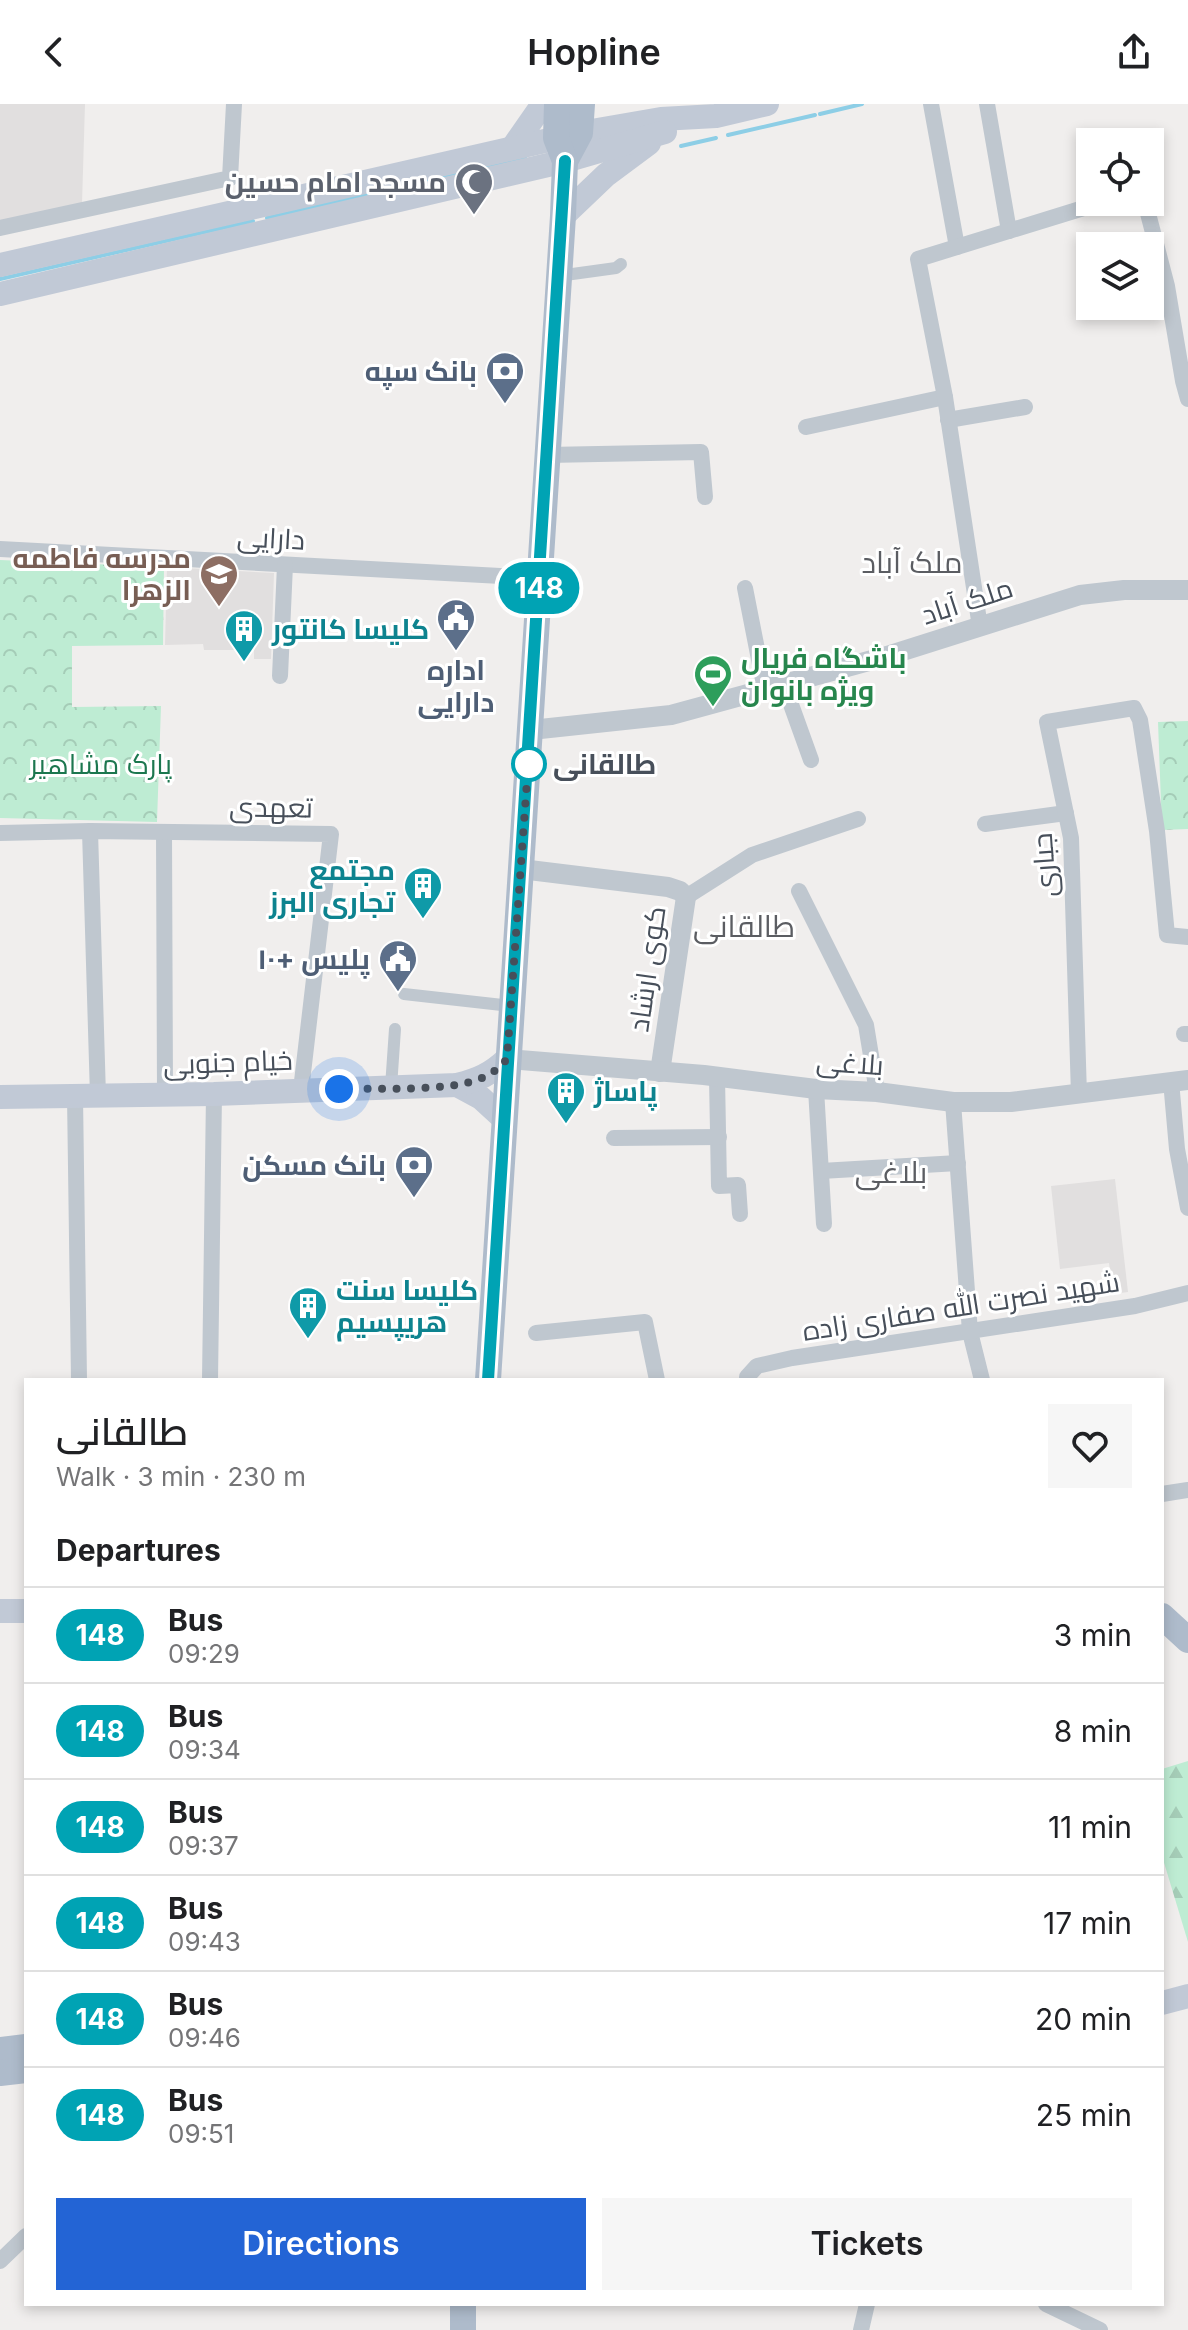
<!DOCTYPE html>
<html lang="en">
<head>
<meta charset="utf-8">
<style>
  body { margin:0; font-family:Inter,Cairo,sans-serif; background:#f6f6f6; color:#202124; height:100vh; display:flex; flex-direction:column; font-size:30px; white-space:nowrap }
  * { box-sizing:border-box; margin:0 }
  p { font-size:26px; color:#757577 }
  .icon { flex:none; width:44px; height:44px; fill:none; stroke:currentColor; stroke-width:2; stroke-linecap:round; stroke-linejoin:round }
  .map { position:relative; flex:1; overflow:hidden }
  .sheet { position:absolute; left:24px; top:1274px; width:1140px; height:928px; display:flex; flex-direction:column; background:#fff; border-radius:0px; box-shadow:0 4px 12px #0003 }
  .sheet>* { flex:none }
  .badge { padding:0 16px; border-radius:26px; font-size:28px; line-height:52px }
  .tools { position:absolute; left:1076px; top:24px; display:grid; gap:16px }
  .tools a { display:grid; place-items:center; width:88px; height:88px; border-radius:0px; background:#fff; box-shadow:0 4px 12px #0003; font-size:40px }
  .you { position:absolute; width:40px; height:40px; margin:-20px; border:6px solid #fff; border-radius:50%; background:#1a73e8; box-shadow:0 0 0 12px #1a73e833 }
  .map>.badge { position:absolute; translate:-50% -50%; box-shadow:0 0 0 4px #fff }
  h2 { padding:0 32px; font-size:30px; line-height:72px }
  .round { display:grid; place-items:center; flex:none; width:84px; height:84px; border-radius:0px; background:#f6f6f6 }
  .headline { display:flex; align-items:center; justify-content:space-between; height:136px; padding:0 32px }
  h1 { font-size:38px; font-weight:600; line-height:60px }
  .button { display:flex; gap:16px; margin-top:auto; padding:16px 32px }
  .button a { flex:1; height:92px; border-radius:0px; background:#2364d5; color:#fff; font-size:32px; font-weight:600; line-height:92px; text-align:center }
  .button a+a { background:#f6f6f6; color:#202124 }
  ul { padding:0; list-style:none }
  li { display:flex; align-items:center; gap:24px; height:96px; padding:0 32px; border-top:2px solid #e0e0e0 }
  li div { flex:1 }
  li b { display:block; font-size:30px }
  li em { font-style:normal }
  li .badge { min-width:88px; font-weight:700; text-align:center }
  header { display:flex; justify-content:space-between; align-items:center; height:104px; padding:0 32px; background:#fff; font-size:36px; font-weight:600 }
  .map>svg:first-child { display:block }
  .education { fill:#e1dfdf }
  .forest { fill:url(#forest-firs) }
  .park { fill:url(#park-crowns) }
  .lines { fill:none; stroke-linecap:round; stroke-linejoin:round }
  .stream { stroke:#8dcee6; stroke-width:4 }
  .pedestrian { stroke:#bfc7cf; stroke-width:12 }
  .minor { stroke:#bfc7cf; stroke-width:16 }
  .tertiary { stroke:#bfc7cf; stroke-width:20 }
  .secondary { stroke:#c1c9d6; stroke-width:24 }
  .primary { stroke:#aebbcb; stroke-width:26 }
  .line-casing { stroke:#fff; stroke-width:18 }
  .line { stroke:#00a3b4; stroke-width:12 }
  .walk { stroke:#474f5a; stroke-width:8; stroke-dasharray:0 14.4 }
  .stop-dot { fill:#fff; stroke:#00a3b4; stroke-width:4 }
  .labels { text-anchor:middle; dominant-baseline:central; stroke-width:6; stroke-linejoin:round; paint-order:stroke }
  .worship-label { font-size:28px; font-weight:bold; fill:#5b616d; stroke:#fff; text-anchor:end }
  .service-label { font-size:28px; font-weight:bold; fill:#4e5e75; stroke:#fff; text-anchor:end }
  .street-label { font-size:28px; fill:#474f5a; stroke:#fff }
  .education-label { font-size:28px; font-weight:bold; fill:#785e54; stroke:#fff; text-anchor:end }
  .culture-label { font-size:28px; font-weight:bold; fill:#0d838f; stroke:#fff; text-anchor:start }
  .leisure-label { font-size:28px; font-weight:bold; fill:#27864d; stroke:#fff; text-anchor:start }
  .park-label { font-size:28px; fill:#1c774f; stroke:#fff }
  .stop-label { font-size:28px; font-weight:bold; fill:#474f5a; stroke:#fff; text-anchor:start }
  .neighbourhood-label { font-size:30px; fill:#5b5d62; stroke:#fff }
</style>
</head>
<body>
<header><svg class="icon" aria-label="back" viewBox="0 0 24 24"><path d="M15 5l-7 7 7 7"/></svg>Hopline<svg class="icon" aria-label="share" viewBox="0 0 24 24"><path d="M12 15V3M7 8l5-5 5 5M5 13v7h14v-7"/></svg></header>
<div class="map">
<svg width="1188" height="2226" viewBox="0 0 1188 2226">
  <defs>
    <pattern id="forest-firs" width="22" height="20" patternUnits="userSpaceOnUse" patternTransform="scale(2)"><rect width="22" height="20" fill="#beecd3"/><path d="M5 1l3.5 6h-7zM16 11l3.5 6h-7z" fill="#a5ccb7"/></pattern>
    <pattern id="park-crowns" width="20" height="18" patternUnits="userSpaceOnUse" patternTransform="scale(2)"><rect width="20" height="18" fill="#beecd3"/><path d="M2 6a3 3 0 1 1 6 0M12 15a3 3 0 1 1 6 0" fill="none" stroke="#a5ccb7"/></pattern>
  </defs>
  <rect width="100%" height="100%" fill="#f0eeed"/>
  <g class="education">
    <polygon points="0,0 85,0 82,100 0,117"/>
    <polygon points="167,463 274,469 271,555 254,555 254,546 204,546 203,540 165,541"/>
    <polygon points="1115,1075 1128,1188 1113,1190 1109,1159 1060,1165 1051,1082"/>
  </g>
  <polygon class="forest" points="1188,1657 1188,1838 1162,1752 1162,1665"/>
  <g class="park">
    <polygon points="0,456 164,463 163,541 72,542 72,603 161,602 157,718 0,714"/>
    <polygon points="1188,617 1188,725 1162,726 1158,618"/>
  </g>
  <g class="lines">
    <g class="stream">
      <polyline points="820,10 862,0"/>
      <polyline points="728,31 815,11"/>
      <polyline points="681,42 716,34"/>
      <polyline points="267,114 525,54"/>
      <polyline points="0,175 253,117"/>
    </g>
    <g class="pedestrian">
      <polyline points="558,172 616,164 621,160"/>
      <polyline points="404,890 511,902"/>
      <polyline points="391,983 395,925"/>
    </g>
    <g class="minor">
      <polyline points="931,0 957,143"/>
      <polyline points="987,0 1009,127"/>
      <polyline points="1145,98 1167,182 1183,277 1188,295"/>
      <polyline points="0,124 230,74 234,0"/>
      <polyline points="948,316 1025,303"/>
      <polyline points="806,323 945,293"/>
      <polyline points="547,351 701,348 705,393"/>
      <polyline points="0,445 540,474"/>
      <polyline points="745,484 765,586"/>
      <polyline points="980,523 945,293 918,155 1103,98"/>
      <polyline points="280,572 285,461"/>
      <polyline points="784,581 811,656"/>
      <polyline points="985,720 1066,709"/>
      <polyline points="90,727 98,992"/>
      <polyline points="164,728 165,991"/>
      <polyline points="0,729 90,727 331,730 301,986"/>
      <polyline points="799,787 866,921 877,988"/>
      <polyline points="686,793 752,751 858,715"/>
      <polyline points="1184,930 1188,930"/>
      <polyline points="717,973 719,1082 738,1081 740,1110"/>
      <polyline points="1171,977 1177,1045 1188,1104"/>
      <polyline points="816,985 824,1120"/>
      <polyline points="1079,991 1071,734 1047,618 1134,604 1140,616 1157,727 1167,831 1188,833"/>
      <polyline points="75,992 79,1276"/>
      <polyline points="953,998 970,1228 982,1276"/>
      <polyline points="614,1034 719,1033"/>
      <polyline points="821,1067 958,1059"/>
      <polyline points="536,1229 645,1218 657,1276"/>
      <polyline points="747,1273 757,1262 792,1254 1135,1202 1188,1189"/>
      <polyline points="210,1276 214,990"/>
      <polyline points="1162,1390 1188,1386"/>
      <polyline points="0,2157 26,2132"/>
      <polyline points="1046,2200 1100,2226"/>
      <polyline points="861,2226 867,2200"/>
    </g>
    <g class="tertiary">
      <polyline points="531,626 671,611 887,552 1080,491 1124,486 1188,486"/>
      <polyline points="521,765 668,783 680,787 686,793 660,968"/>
      <polyline points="507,955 704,971 816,985 877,988 953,998 1011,998 1188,976"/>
    </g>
    <g class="secondary">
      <polyline points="513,43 543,0"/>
      <polyline points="563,112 606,71 649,39"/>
      <polyline points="0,161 580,29 661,15 716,12 767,0"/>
      <polyline points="0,190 565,57 665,28"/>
      <polyline points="457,981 481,994 505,1016"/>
      <path d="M0,993L214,990L457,981C478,976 491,970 507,955"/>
      <polyline points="0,1507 26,1507"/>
      <polyline points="1162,1899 1188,1892"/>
    </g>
    <g class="primary">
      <polyline points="565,57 580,29 582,0"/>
      <polyline points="488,1276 563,112 565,57 556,34 557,0"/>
      <polyline points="1162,1512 1188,1536"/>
      <polyline points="0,1946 26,1943"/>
      <polyline points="0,1969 26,1966"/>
      <polyline points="463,2226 463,2200"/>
    </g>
  </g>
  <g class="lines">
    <g class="line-casing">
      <polyline id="line" points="488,1276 565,57"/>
    </g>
    <use href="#line" class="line"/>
    <path class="walk" d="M339,985C376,984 451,988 482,974C492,970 500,963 507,955L529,649V660"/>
  </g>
  <defs>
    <g id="mosque-pin" transform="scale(2)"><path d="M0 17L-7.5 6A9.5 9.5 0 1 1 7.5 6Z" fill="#6b7280" stroke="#fff"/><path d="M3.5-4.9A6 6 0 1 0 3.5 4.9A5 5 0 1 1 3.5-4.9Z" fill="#fff"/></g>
    <g id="bank-pin" transform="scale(2)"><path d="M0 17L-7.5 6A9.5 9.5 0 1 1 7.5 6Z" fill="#5c6f8a" stroke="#fff"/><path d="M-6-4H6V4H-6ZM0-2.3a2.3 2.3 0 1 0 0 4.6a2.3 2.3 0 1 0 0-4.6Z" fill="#fff"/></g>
    <g id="school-pin" transform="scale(2)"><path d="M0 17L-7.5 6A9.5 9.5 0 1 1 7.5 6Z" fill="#8d6e63" stroke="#fff"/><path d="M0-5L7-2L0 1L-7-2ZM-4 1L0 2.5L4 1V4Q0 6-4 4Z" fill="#fff"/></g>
    <g id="civic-pin" transform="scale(2)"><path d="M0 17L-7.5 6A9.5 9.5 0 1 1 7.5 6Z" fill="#5c6f8a" stroke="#fff"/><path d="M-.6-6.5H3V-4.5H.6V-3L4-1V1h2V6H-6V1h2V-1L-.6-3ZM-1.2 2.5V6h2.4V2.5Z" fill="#fff"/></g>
    <g id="building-pin" transform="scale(2)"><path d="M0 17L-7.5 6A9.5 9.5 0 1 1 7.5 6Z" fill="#0f9aa8" stroke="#fff"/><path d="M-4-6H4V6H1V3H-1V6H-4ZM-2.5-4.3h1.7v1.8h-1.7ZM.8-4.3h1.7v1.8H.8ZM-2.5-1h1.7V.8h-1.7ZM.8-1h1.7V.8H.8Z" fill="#fff"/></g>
    <g id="stadium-pin" transform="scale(2)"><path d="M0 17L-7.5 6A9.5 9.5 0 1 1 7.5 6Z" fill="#2e9e5b" stroke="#fff"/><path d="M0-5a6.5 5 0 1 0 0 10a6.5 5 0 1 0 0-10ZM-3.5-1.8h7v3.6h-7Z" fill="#fff"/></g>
  </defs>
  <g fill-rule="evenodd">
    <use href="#mosque-pin" x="474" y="78"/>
    <use href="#bank-pin" x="505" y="267"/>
    <use href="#school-pin" x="219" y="470"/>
    <use href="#civic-pin" x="456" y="514"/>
    <use href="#building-pin" x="244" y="525"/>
    <use href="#stadium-pin" x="713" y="570"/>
    <use href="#building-pin" x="423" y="782"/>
    <use href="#civic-pin" x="398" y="855"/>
    <use href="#building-pin" x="566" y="987"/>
    <use href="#bank-pin" x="414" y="1061"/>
    <use href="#building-pin" x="308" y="1202"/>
  </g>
  <circle class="stop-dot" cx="529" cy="660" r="16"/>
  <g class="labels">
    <g class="worship-label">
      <text x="446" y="78">مسجد امام حسین</text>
    </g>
    <g class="service-label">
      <text x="477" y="267">بانک سپه</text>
      <text x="456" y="566" text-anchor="middle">اداره<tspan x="456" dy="32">دارایی</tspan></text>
      <text x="370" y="855">پلیس +۱۰</text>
      <text x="386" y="1061">بانک مسکن</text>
    </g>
    <g class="street-label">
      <text transform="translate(271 434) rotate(3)">دارایی</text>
      <text transform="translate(967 497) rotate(-18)">ملک آباد</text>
      <text transform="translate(271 703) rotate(1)">تعهدی</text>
      <text transform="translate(1044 761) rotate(-94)">جباری</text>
      <text transform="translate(647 865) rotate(-82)">کوی ارشاد</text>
      <text transform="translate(228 958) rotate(-2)">خیام جنوبی</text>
      <text transform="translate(850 959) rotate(4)">بلاغی</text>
      <text transform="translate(961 1202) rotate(-9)">شهید نصرت الله صفاری زاده</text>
    </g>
    <g class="education-label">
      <text x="191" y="454">مدرسه فاطمه<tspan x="191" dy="32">الزهرا</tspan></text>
    </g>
    <g class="culture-label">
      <text x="272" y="525">کلیسا کانتور</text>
      <text x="395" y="766" text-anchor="end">مجتمع<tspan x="395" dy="32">تجاری البرز</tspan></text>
      <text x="594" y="987">پاساژ</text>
      <text x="336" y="1186">کلیسا سنت<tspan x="336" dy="32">هریپسیم</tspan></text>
    </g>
    <g class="leisure-label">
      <text x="741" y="554">باشگاه فریال<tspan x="741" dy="32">ویژه بانوان</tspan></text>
    </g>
    <g class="park-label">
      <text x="101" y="660">پارک مشاهیر</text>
    </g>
    <g class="stop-label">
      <text x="553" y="660">طالقانی</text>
    </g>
    <g class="neighbourhood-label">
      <text x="912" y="458">ملک آباد</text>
      <text x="744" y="822">طالقانی</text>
      <text x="891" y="1068">بلاغی</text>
    </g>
  </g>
</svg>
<div class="tools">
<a><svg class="icon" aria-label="locate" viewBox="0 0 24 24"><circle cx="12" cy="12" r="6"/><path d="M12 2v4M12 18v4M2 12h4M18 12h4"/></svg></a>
<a><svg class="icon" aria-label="layers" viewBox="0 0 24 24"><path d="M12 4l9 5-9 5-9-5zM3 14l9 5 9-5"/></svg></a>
</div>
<div class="you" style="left:339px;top:985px"></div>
<b class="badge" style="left:539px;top:484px;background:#00a3b4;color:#fff">148</b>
<section class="sheet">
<div class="headline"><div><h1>طالقانی</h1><p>Walk · 3 min · 230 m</p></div><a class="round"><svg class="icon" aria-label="heart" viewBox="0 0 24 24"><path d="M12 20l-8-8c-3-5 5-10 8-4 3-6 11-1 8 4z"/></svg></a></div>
<h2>Departures</h2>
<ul>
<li><span class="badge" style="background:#00a3b4;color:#fff">148</span><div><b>Bus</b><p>09:29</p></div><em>3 min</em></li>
<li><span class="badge" style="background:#00a3b4;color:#fff">148</span><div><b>Bus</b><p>09:34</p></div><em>8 min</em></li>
<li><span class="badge" style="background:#00a3b4;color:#fff">148</span><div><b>Bus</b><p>09:37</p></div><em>11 min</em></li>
<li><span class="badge" style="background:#00a3b4;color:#fff">148</span><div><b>Bus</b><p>09:43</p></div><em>17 min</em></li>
<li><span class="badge" style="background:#00a3b4;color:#fff">148</span><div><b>Bus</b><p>09:46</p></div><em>20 min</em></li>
<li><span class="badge" style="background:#00a3b4;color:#fff">148</span><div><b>Bus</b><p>09:51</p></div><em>25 min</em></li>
</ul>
<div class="button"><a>Directions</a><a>Tickets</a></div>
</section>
</div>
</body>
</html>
